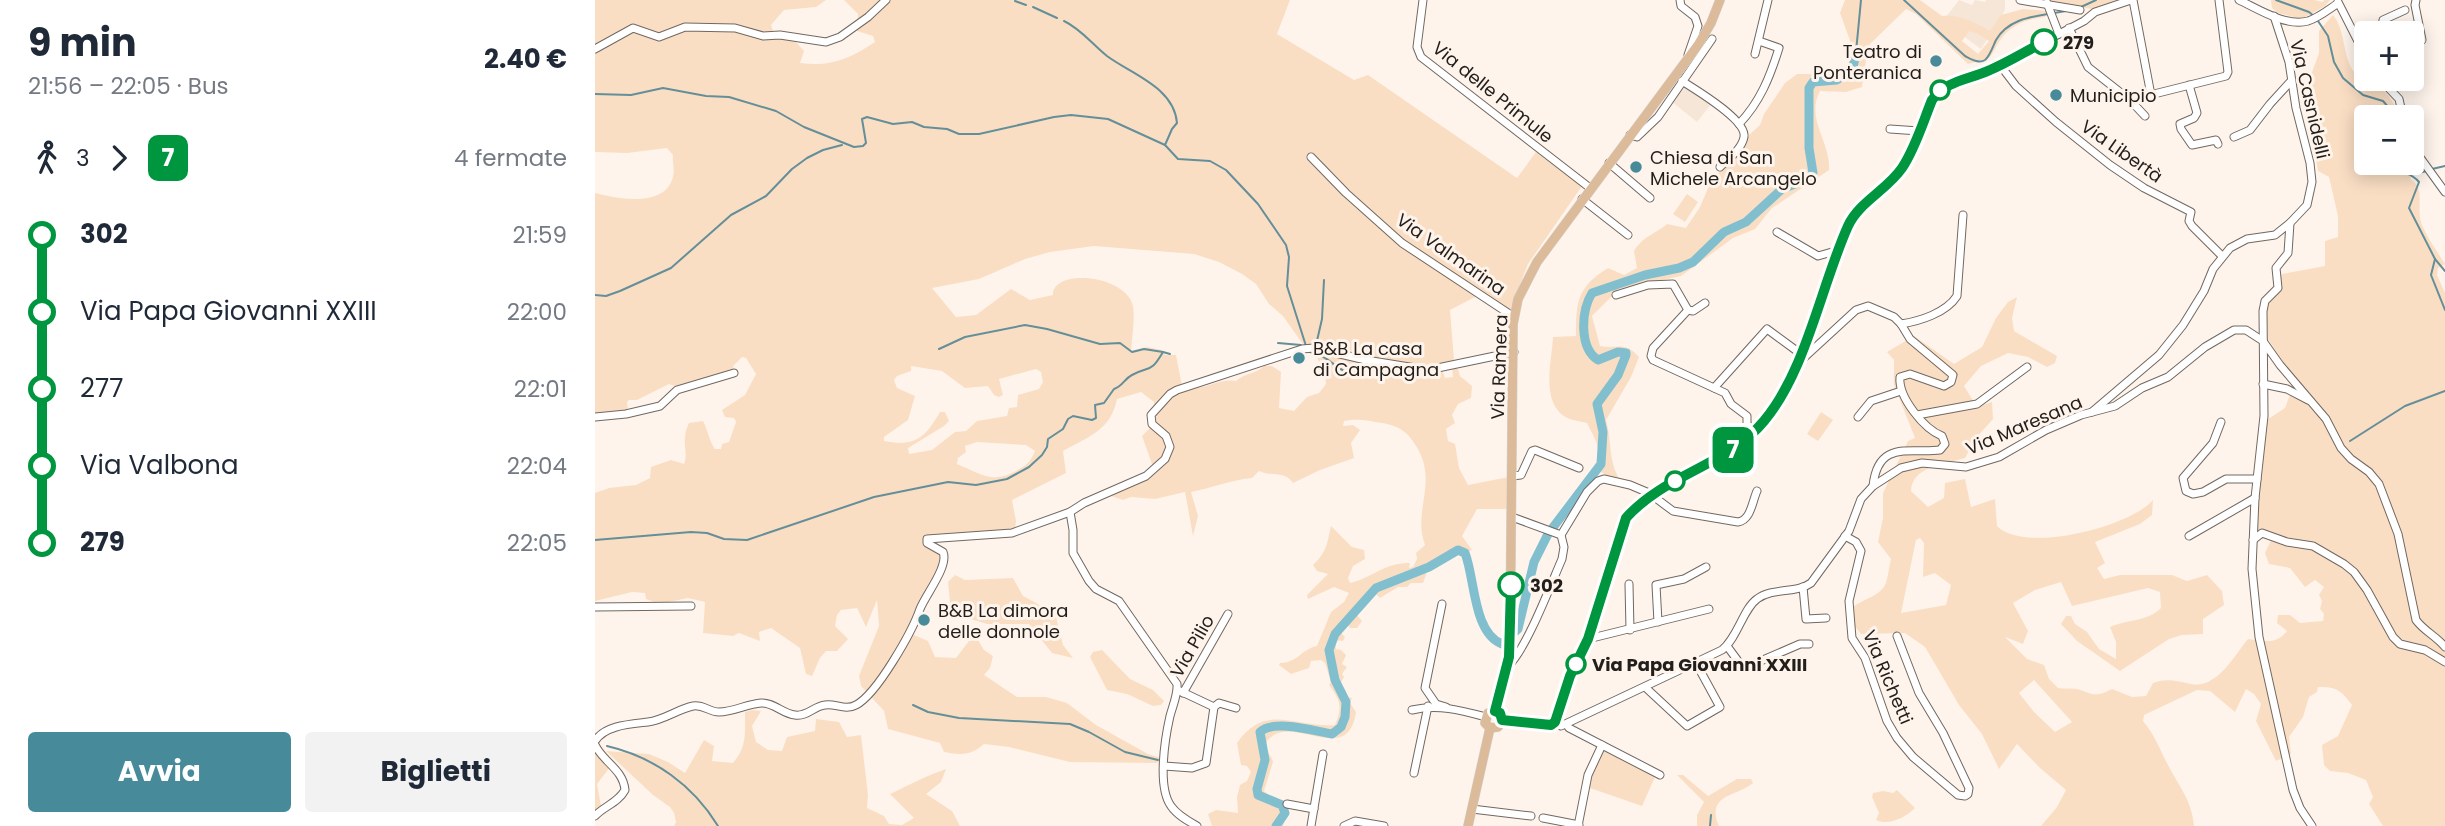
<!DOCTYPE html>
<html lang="it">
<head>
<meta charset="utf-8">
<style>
  body { margin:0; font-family:Poppins,sans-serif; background:#f2f2f3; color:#1f2937; height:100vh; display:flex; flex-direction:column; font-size:26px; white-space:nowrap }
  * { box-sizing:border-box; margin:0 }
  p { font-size:23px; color:#747a83 }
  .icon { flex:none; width:38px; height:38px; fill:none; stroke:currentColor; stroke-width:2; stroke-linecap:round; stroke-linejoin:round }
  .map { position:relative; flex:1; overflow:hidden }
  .panel { display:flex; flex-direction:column; background:#fff; width:595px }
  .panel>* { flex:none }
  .badge { padding:0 14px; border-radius:10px; font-size:24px; line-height:46px }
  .controls { position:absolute; left:1759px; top:21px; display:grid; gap:14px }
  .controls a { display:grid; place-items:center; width:70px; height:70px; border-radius:7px; background:#fff; box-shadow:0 4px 18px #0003; font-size:35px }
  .map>.badge { position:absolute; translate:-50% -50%; box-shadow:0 0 0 4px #fff }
  .legs { display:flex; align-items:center; gap:10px; height:77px; padding:0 28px; font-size:23px }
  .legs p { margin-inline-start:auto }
  .overview { display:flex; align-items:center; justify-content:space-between; height:119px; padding:0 28px }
  h1 { font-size:38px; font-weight:700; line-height:52px }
  .action { display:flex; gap:14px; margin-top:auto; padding:14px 28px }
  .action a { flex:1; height:80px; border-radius:7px; background:#478a9a; color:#fff; font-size:28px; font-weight:700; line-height:80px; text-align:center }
  .action a+a { background:#f2f2f3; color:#1f2937 }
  ul { padding:0 28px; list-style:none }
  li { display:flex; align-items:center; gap:24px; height:77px; font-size:26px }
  li i { display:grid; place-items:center; width:10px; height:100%; margin:0 9px; background:currentColor }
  li i::after { content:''; width:18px; height:18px; margin:-9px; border:5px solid; border-radius:50%; background:#fff }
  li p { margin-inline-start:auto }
  li:first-child i { background:linear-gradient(#0000 50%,currentColor 0) }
  li:last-child i { background:linear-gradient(currentColor 50%,#0000 0) }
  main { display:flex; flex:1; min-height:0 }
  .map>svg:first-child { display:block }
  .built { fill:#f6e6d8 }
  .green { fill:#fadec4; fill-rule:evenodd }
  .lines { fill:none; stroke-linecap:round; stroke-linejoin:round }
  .stream { stroke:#648f99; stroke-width:2 }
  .river { stroke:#81bfcf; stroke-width:9 }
  .minor-casing { stroke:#716861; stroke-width:9 }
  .major-casing { stroke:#d7d6d6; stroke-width:10 }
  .minor { stroke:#fff; stroke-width:7 }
  .major { stroke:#dcbb9a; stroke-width:9 }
  .line-1-casing { stroke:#fff; stroke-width:16 }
  .line-1 { stroke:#00963f; stroke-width:10 }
  .stop-1-dot { fill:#fff; stroke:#00963f; stroke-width:3.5 }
  .poi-dot { fill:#478a9a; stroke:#fef4eb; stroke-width:2.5 }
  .labels { text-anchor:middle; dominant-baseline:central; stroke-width:6; stroke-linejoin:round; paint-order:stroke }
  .stop-label { font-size:18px; font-weight:bold; fill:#221e1b; stroke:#fef4eb; text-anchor:start }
  .poi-label { font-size:18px; fill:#221e1b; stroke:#fef4eb; text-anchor:start }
  .street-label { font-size:18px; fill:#221e1b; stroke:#fef4eb }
</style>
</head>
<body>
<main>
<section class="panel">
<div class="overview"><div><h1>9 min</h1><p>21:56 – 22:05 · Bus</p></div><b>2.40 €</b></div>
<div class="legs"><svg class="icon" aria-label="walk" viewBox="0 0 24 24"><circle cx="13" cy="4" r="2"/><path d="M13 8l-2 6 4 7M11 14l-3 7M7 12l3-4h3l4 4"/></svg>3<svg class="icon" aria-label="forward" viewBox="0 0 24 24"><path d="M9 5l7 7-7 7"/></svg><b class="badge" style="background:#00963f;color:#fff">7</b><p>4 fermate</p></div>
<ul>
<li><i style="color:#00963f"></i><b>302</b><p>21:59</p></li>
<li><i style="color:#00963f"></i><span>Via Papa Giovanni XXIII</span><p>22:00</p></li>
<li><i style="color:#00963f"></i><span>277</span><p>22:01</p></li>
<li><i style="color:#00963f"></i><span>Via Valbona</span><p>22:04</p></li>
<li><i style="color:#00963f"></i><b>279</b><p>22:05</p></li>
</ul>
<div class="action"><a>Avvia</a><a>Biglietti</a></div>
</section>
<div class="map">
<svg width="1850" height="826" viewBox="0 0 1850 826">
  <rect width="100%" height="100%" fill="#fef4eb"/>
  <g class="built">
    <polygon points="1364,0 1377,5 1380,0 1390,2 1391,0 1410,0 1410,10 1386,49 1348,21"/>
    <polygon points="1090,84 1117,103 1102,122 1076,101"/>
  </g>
  <g class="green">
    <path d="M0,0H231L221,7L189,10L176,25L180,37L200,41L209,51L205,63C236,67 254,59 280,42L278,36L262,31L263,14L249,0H695L682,34L759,80L773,75L922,178L941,152L987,186L933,264L915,310L882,296L855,310L859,360L847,370L850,378L858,377L857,367L863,369L865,376L877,386L876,398L863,404L857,415L860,423L851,429L853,441L860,444L864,468L873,485L914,477V509H882L867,536L877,550L872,552L863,547L832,572L828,583H816L812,587H803L785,598L781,594C770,598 768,607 762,615L767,621L762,628H755L753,625L746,633L750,637L748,641L740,640L741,649L746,650L751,655L747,664L752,667L747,674L749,677L746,682L748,689L751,691L750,697L757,698L755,703L761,712C753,767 700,715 675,738C672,740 670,744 671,748C672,753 677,756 678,762L669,791L690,808L691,818L688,826H617L613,814L621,810L643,813L642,797L645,785L652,781L656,772L652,766L646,765L642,743C671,702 699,728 740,725C748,707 745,700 734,685L736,682L730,663L726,660L716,661L714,668L696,674L684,665L685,663C704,662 705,650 722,646L736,612L749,602L754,593L739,587L713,599L712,595L733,574L722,571L718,565C732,552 732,543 736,526L757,547L769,550L770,559L758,566L753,578L755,583C777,578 790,562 815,563L814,568L818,567L822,559L821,553L830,545C817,511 844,482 821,446C812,431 804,426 787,423C774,421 762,418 749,421L748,426L758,425L765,430L756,443L759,458L725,470L698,483C689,470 676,477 664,471L657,478C636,480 617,488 596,492L603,516L598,536L590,492L560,499L536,497L528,500L516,496L529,489L558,467L547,436L561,422L559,402L546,392L522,399C516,430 493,437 468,451L471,473L417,500L421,521L420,529L360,538L331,536L350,553L312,632L333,641L340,657L361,658L374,641L383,640L389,650L398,656L395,668L389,675L422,697H451L472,703L501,725L553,754L566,758L562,763L475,762L414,747L389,744C376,756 365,755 349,752L345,743L293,729L289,711L266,686L264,676L284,626L282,600L271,627L262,608L246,610L242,615L240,626L253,639L242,651H231L225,658L217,676L211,674L205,648L176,628L164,632L165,641L144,633L138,636L108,633L110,602L93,598L64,604L51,599L50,593L37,592L0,601V493L14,488L41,485L55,478L56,467L76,460L89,464C94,451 85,442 94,423L108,421C113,430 114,441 120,449H126L127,444L134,442L141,422L139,418L130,417L127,410L150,395L161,374L151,358L147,357L138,366L139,370L82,387L74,384L42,400H34L32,402L33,411L0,416V193C23,199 70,208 78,177C80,170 77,162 78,155L72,148L32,153L0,152ZM499,246L599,254L624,262L647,274L661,284L674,304L688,316L707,343L720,354L730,373L731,384L724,393L712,397L699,411L684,408L686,372L677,366H669C662,374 649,373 641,381C619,378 611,393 587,386L581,355H570L567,350L552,347L536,351C537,337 540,320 538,306C531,274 457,268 458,295L435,300L416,289L381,315L361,317L337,288L384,279L430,259L455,252ZM316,366L347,371L370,388L393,386L399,395L404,397L408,395L404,379L441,369L446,372L448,382L444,389L423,395L422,407L414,408L412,416L382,421L371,431L360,432L337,450L314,454L313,448L349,426L354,421L350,412H345C330,438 320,447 289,441V437L313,420L320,396L302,388L299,380L302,376L316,371ZM382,442L431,445L440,451C435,462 432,465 421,471C397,484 386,474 362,464L363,458L371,452L370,446Z"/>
    <path d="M1250,0H1325L1347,16C1362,13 1382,23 1395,31L1406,15L1428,9L1453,11L1450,17C1432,19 1417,24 1406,39C1401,45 1399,53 1394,58L1373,64L1321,14L1311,9L1273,46L1267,87L1251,92L1225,91C1210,119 1236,142 1234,170L1177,208L1160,229L1138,238L1086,276L1024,289L997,316L1005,346C1025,350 1028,340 1044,357L1036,377L1011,420C1017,441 1013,461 1025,480C996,470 1007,473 1003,449C1002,440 995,430 992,423C983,421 972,420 965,413C947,395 957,359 958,337L981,336C981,302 982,287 1013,268L1029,275L1042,268L1039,251C1048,236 1059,235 1072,224L1091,228L1105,207L1116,181L1147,148L1154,135L1165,125L1169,114L1190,83L1202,74H1240L1253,66L1257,46L1245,13ZM1374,31L1383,34L1394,41L1383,54L1367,41Z"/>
    <polygon points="1439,0 1526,0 1497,9"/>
    <polygon points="1676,0 1719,0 1728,2 1729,0 1735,0 1730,6 1707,19 1683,13 1677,8"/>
    <path d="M1738,15C1751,31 1747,55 1759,72C1766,81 1778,84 1787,90C1797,97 1800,107 1805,117H1771V163H1802L1816,177L1815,179C1832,189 1820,207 1827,225C1833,239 1842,251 1850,264L1843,268L1842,275L1850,293V826H1788L1774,804L1778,797L1771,780L1753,773L1735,771L1729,765L1727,745L1743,736L1757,705C1747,691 1741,686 1723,687L1722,692L1714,697L1708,717L1694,737L1696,754L1681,761L1661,721L1666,704L1659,694L1651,689L1640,712L1615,691L1602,690L1549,715L1548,721C1560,735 1565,750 1573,765C1584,786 1597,801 1599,826H1446L1462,807L1471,790L1445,768L1422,744L1404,769L1387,734L1364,705L1330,647L1310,633L1266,634L1258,624V607C1268,599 1286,596 1291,583C1293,576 1294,567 1296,559L1283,542L1288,518V493L1313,441L1320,438L1299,385V360L1292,352L1319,336L1359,364L1387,347L1401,318L1413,302L1422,297L1417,318L1419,331L1462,356L1460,363L1452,367L1433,357L1413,353L1386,366L1369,386L1382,407L1397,402L1398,419L1381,438L1370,458C1350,464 1317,466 1316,491L1333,507L1349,498L1350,483L1370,479L1376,507L1400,499L1402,526C1429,554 1535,527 1558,500L1557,515L1545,524L1500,542L1510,563L1502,568L1509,579L1525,575H1577L1592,581L1612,575L1627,591L1629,605L1608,619V634L1587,635L1574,639L1525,671L1482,641L1466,624L1471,616H1476L1480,624L1492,632L1504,649L1521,659V642L1515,627C1533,619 1552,622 1566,608L1565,592L1553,588L1477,606L1466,582L1440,590L1418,603L1433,631L1428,644L1410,637L1432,659L1449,665L1454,679L1463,688C1468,689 1476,688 1482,689C1499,694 1499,698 1517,689L1537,697L1551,696L1558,683C1572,678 1581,681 1596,684C1622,689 1639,656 1653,639C1669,641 1681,645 1692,631L1682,623L1683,615H1695L1705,623L1728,621L1729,614L1725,609L1727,601L1724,595L1729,587L1720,580L1710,587L1695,568L1674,564L1670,553L1676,540L1662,533L1661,514L1670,421L1690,408L1696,392V374L1673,339L1670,296L1681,286L1687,274L1730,266V241L1743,237V216L1734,177L1723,171C1719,149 1720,101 1712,86L1724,53V31ZM1325,538L1329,543L1328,577L1340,573L1356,585L1351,605L1306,613L1321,540ZM1439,680L1477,722L1460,732L1439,712L1424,693Z"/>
    <polygon points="1092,194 1103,202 1090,222 1078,214"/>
    <polygon points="1226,412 1238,420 1223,441 1212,434"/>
    <polygon points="360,575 370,580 418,578 428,596 443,604 461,617 468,645 478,658 457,653 434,624 392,624 356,613 353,582"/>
    <polygon points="507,650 535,679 558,690 569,701 566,705 558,706 532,694 512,690 495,657 498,652"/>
    <path d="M158,710L166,711L157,726L161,742L173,750L187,751L192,737L220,731L221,719L244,722L252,737L266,735L273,795L272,808L289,816L294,824L307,825L319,818L295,794C314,785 331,776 351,769L346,782L331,794L357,811L365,826H79L81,822L79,813L75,807L58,795L11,751L54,754L73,762L90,773L109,740L119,746L117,761L138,763C152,747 150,733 150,712Z"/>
    <polygon points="0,744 15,767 2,784 6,806 0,812"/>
    <polygon points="1008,749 1060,777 1047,806 992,787"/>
    <path d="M1082,775H1088L1113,796L1142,779H1156L1158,783C1141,797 1111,794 1124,826H1102V815L1109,802Z"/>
    <path d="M1302,790L1320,808C1310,818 1293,826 1281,820L1284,813L1277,797L1278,793L1288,791L1298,793Z"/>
  </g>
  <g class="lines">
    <g class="stream">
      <path d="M1309,0L1370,56C1376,59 1384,64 1390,60C1395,56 1398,46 1401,40C1412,21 1433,17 1453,14"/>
      <polyline points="1681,0 1714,12 1720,17"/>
      <polyline points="420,1 431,5"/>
      <polyline points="438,7 462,18"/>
      <polyline points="1486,7 1501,0"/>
      <polyline points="1459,13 1471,11"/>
      <path d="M469,21C486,29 497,44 512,56C536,74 579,87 582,123L577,129L570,145L583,159L615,161L631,170L663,204L691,245L694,257L692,286L711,346"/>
      <polyline points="1723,21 1733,36 1739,62 1748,78 1768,95 1788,101 1794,108 1795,117"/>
      <polyline points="1261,52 1266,0"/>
      <polyline points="0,94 36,95 68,88 111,96 134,97 181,111 209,127 259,147 268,146 271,143 267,119 272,117 298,124 317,122 329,127 352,129 364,134 384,134 459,117 476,115 513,119 570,145"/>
      <path d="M1798,163C1805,175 1815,171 1824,182L1814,208L1840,259L1850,271"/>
      <polyline points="1837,169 1850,166"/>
      <polyline points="1818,174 1832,171"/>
      <polyline points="1840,259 1836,275 1850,310"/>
      <polyline points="0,295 11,296 25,291 76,268 136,215 171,196 197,169 212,158 228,150 247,145"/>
      <polyline points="683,343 706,345"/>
      <polyline points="721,345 727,319 729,280"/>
      <polyline points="344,349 370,337 430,325 452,329 505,344 525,343 537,352 549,349 568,352"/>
      <path d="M715,352C734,356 740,369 756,374L781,364"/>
      <polyline points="1755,441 1810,406 1850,391"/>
      <path d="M0,540L96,532L112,533L129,539L152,540L279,497L353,482L381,485L412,479L434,467L447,455L452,447L453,439L468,429L473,419L478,416L497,420L501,418L500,405L509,403L519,389C528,386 529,379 537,375C556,365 555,374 568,352L575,354"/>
      <polyline points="318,705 333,712 364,718 475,724 494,732 530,752 563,760"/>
      <path d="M12,746C59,757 98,785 123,826"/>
      <polyline points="1115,826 1116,815"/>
    </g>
    <path class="river" d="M681,826L690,813L687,805L663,795L662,789L670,760L665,732C679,719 719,731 737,734L746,727L750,717L751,702L740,680L734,650L740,634L781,588L834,567L863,550L870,553C880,578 878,633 907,644L923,629L939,562L953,534L1006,464L1008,432L1002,404L1023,375L1031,355V353L1023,352L1003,360C984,348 986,311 997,293L1050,275L1084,268L1098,262L1129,232L1151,222L1187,189L1215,178L1218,173L1214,148V88L1218,82L1242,80L1258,68L1261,52"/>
    <g class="minor-casing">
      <g id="minor">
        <polyline points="828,0 822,47 826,57 995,188"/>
        <polyline points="1085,0 1086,6 1100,17 1103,26 1093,55"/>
        <polyline points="1425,0 1485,10"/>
        <polyline points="1538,0 1556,95"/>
        <path d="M1644,0C1663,9 1691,27 1713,21C1723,18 1733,10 1742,4"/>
        <polyline points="1821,0 1820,5 1827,40"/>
        <polyline points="1743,2 1771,57"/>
        <polyline points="1452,3 1464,34"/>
        <polyline points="1679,16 1694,62 1701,108 1715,163 1717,182 1712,205 1695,223 1693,253 1681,268 1683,288 1670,301 1668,311 1669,416 1660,498 1657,569 1664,637 1698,790 1705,808 1717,826"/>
        <polyline points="1474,28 1493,67 1535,100 1550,116"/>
        <polyline points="1786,33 1788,20 1810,10"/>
        <polyline points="0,49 38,28 64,37 90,27 140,28 168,36 185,35 231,42 245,37 273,17 291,0"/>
        <polyline points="1160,54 1173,0"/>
        <polyline points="1405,65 1421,86 1461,122 1515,165 1549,188 1596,212 1594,221 1597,226 1627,256"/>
        <polyline points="1785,79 1804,99 1808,117"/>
        <path d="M1087,81C1101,90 1152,120 1149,137C1147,149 1133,159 1125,167"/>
        <polyline points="1594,85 1602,113 1599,118 1585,124 1586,129 1597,145 1621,140 1623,144"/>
        <polyline points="1535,100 1631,76 1633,72 1624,0"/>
        <path d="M1144,124C1165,102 1175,77 1184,48L1164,41"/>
        <polyline points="1295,129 1324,131"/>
        <polyline points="1035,135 1042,137 1063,117 1117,39"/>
        <polyline points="1639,137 1655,130 1675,104 1696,81"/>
        <polyline points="1816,145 1850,192"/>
        <polyline points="716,157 751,193 807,243 919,317"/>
        <polyline points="1014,163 1055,198"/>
        <polyline points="987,199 1033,235"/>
        <polyline points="1182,232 1223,256 1237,252 1243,254"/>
        <polyline points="1021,295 1053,285 1078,284 1093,310 1058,348 1056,356 1058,360 1130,393 1136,404 1152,416 1152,424 1159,432"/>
        <polyline points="1093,310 1098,311 1110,303"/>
        <path d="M1306,324C1325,321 1351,313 1362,296L1368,215"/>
        <path d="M1200,366L1261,310L1273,306L1299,317L1306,324L1315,339L1358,375L1356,382L1349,386L1315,374L1305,377C1303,397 1329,429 1347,436L1350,444L1345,450C1316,454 1283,439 1278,486"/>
        <polyline points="1668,384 1692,389 1713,400"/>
        <polyline points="1119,388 1172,329 1206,354"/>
        <polyline points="1497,412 1564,355 1588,325 1609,291 1618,269 1635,248 1652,239 1680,235 1695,223"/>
        <polyline points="1322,415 1382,404 1432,367"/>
        <polyline points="0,417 31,414 65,406 82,390 139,373"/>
        <polyline points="1263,417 1276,401 1306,391"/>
        <polyline points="1626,422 1618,443 1588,478 1591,491 1598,494 1608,492 1631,479 1662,479"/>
        <polyline points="917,476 926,475 937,451 940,450 984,468"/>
        <path d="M475,512L478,530V553L494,581L501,589L524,601L582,684C583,694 578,705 575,716C570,738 562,787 576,806C582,815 593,821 602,826"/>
        <polyline points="917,517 966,535"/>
        <polyline points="1250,536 1261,542 1266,551 1254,601 1257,638 1270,658 1292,721 1302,738 1318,757 1363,795 1370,796 1373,794 1374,788 1348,733 1324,693 1302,636"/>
        <polyline points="1594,536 1660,498"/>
        <polyline points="1658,540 1667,533 1692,542 1718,546 1749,564 1759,572 1772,590 1798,637 1805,644 1830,650 1850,662"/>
        <polyline points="1034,584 1035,630"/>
        <polyline points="1208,587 1211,619 1231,618"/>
        <polyline points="847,604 830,688 841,704 851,707"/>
        <polyline points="0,607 96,606"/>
        <polyline points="1063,622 1061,585 1089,579 1111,567"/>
        <polyline points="993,639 1114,609"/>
        <polyline points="1132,646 1146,665 1154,666 1205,644 1214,644"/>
        <path d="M913,666C931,650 956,584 967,559L969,547L966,535L992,492L1003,481L1009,479L1035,485L1054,493L1078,511L1143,522C1156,520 1157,502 1162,491"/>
        <polyline points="1050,687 1092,726 1125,707 1101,663"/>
        <polyline points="585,691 619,707"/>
        <polyline points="588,693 633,614"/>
        <path d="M817,710C843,704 865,710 891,717"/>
        <path d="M907,720L953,725L959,723L966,726L1127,650C1143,637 1148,609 1162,599C1178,587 1201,594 1216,583L1254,531L1266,499L1278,486L1306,468L1327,463L1371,467L1404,457L1451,430L1486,415L1520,406L1547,388L1573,377L1610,347L1639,330H1651L1668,341L1685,365L1731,419L1746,448L1756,459L1774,472L1784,484L1803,534L1821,620C1829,631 1841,636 1850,647"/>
        <path d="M959,723L975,676L993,639L1031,518C1070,474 1132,466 1169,421C1211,371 1226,285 1253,226C1264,202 1292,190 1307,168C1320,149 1328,122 1337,100L1344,91L1354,83L1397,69L1489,21L1500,12L1536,0"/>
        <polyline points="971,724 974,728 1065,775"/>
        <path d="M0,741C10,725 36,724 53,722C69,720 83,709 98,706C108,704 114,712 124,712C138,712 152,704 166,703C178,702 188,714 200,715C212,717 219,706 230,705C240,703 250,711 261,705C282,694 317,632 325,609C331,594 354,566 348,552L332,543V539L417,533L475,512L489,503L551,476L570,459L575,447L571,436L557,424L556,415L575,394L582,390L707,349L719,348L771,360L833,370L919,352"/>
        <path d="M0,745C8,762 28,769 30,790C23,803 9,806 0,816"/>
        <polyline points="569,766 597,768 611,763 619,707 624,703 641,708"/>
        <polyline points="819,773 833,706"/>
        <polyline points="692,804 719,809"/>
        <polyline points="877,809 936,816"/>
        <polyline points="948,818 984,825"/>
        <polyline points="716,826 728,754"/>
        <polyline points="749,826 760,821 789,826"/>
        <polyline points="983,826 993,775 1007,745"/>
      </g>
    </g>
    <g class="major-casing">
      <g id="major">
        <polyline points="900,711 913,666 915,648 918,324 923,299 942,262 1103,45 1116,23 1125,0"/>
        <polyline points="895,728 903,727 907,721 905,714 900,711"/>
        <polyline points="873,826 895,728 890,723 893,713 900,711"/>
      </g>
    </g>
    <use href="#minor" class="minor"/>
    <use href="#major" class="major"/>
  </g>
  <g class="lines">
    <g class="line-1-casing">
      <path id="line-1" d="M916,585L914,657L900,711L905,713L907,720L956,725L960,722L975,676L993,639L1031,518C1070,474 1132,466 1169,421C1211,371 1226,286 1253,226C1264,202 1292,190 1307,168C1320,149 1328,122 1337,100C1352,80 1373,80 1395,70C1414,62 1431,51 1449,42"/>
    </g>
    <use href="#line-1" class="line-1"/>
  </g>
  <g class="stop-1-dot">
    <circle cx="1449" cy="42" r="12"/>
    <circle cx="1345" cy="90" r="9"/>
    <circle cx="1080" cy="481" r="9"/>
    <circle cx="916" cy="585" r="12"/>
    <circle cx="981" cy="664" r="9"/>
  </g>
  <g class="poi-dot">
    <circle cx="1341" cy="61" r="7"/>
    <circle cx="1461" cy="95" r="7"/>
    <circle cx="1041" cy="167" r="7"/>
    <circle cx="704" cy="358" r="7"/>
    <circle cx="329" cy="620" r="7"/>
  </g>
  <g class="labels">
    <g class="stop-label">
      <text x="1468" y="42">279</text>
      <text x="935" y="585">302</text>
      <text x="997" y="664">Via Papa Giovanni XXIII</text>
    </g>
    <g class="poi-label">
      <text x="1327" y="51" text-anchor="end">Teatro di<tspan x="1327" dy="21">Ponteranica</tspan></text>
      <text x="1475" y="95">Municipio</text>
      <text x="1055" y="157">Chiesa di San<tspan x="1055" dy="21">Michele Arcangelo</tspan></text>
      <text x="718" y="348">B&amp;B La casa<tspan x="718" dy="21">di Campagna</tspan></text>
      <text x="343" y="610">B&amp;B La dimora<tspan x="343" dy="21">delle donnole</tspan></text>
    </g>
    <g class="street-label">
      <text transform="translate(898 92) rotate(39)">Via delle Primule</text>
      <text transform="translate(1715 99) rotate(77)">Via Casnidelli</text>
      <text transform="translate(1527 151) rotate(35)">Via Libertà</text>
      <text transform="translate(856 254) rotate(35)">Via Valmarina</text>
      <text transform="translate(904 367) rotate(-88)">Via Ramera</text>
      <text transform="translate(1429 425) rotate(-23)">Via Maresana</text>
      <text transform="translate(597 646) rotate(-60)">Via Pilio</text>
      <text transform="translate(1293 677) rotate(67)">Via Richetti</text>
    </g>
  </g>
</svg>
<div class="controls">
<a>+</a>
<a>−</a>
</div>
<b class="badge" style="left:1138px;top:450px;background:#00963f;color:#fff">7</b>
</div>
</main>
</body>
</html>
